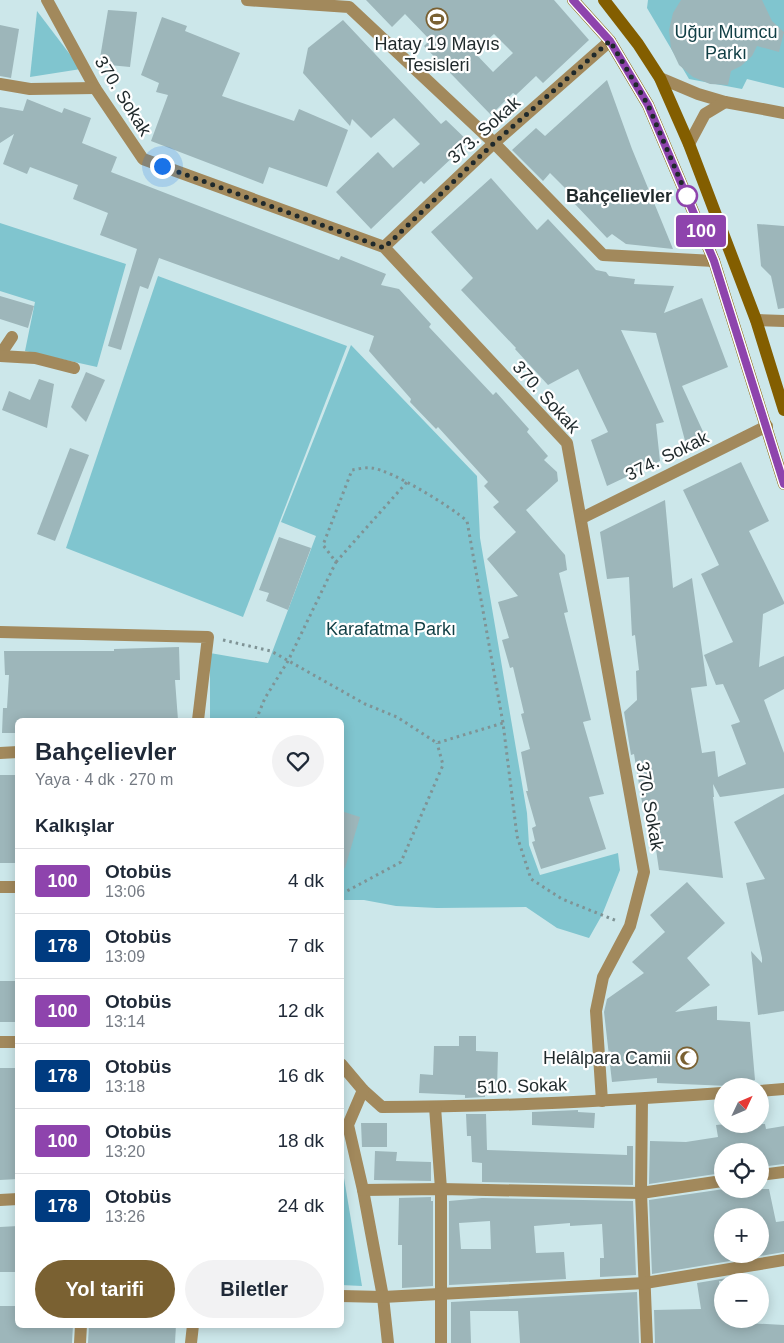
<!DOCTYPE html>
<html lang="tr">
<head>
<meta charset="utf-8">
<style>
  body { margin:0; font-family:Arial,sans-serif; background:#f2f2f3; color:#1f2937; height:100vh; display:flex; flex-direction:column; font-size:19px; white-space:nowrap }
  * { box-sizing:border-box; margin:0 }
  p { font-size:16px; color:#747a83 }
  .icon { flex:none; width:28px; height:28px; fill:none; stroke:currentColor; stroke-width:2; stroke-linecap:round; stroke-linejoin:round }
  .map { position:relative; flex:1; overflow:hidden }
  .sheet { position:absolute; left:15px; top:718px; width:329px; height:610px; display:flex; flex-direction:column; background:#fff; border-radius:8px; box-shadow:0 2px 12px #0003 }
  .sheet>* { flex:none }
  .badge { padding:0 10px; border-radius:4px; font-size:18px; line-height:32px }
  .needle { width:32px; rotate:46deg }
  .tools { position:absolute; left:714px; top:1078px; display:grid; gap:10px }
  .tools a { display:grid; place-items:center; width:55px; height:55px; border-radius:50%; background:#fff; box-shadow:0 2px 12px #0003; font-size:25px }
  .you { position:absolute; width:25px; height:25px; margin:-12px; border:4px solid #fff; border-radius:50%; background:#1a73e8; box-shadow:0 0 0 8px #1a73e833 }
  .map>.badge { position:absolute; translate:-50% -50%; box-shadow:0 0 0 2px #fff }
  h2 { padding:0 20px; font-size:19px; line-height:45px }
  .round { display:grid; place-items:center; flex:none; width:52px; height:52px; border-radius:26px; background:#f2f2f3 }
  .headline { display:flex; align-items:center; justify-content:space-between; height:85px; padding:0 20px }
  h1 { font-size:24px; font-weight:800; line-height:38px }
  .primary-button { display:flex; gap:10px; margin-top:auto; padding:10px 20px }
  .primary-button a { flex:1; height:58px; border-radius:30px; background:#7a6132; color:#fff; font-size:20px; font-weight:800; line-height:58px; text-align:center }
  .primary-button a+a { background:#f2f2f3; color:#1f2937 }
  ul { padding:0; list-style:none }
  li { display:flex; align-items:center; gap:15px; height:65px; padding:0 20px; border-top:1px solid #e0e1e3 }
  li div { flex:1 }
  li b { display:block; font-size:19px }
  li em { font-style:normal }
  li .badge { min-width:55px; font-weight:700; text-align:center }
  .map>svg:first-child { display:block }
  .green { fill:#80c5cf }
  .building { fill:#9db6ba; fill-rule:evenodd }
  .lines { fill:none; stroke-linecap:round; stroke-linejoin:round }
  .path { stroke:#7f9395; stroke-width:3; stroke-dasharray:2.5 4; stroke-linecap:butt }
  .minor { stroke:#a2895c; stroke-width:12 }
  .secondary { stroke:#835e00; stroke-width:12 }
  .line-casing { stroke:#fff; stroke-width:11 }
  .line { stroke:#8e44ad; stroke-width:8 }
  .walk { stroke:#1f292b; stroke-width:5; stroke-dasharray:0 9 }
  .stop-dot { fill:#fff; stroke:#8e44ad; stroke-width:2.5 }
  .labels { text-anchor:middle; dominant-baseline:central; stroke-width:4.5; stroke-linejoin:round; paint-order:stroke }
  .park-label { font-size:18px; fill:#113f45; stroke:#fff }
  .poi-label { font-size:18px; fill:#1f292b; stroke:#fff }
  .street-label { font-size:18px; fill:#1f292b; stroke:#fff }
  .stop-label { font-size:18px; font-weight:bold; fill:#1f292b; stroke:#fff; text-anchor:end }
</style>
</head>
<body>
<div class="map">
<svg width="784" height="1343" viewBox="0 0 784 1343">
  <rect width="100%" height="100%" fill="#cce7ea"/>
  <g class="green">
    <polygon points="648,0 784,0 784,88 747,79 742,89 689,79 647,8"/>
    <polygon points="37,11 81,69 30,77"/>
    <polygon points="0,223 126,264 97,367 25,351 35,302 0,291"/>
    <polygon points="158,276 347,346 243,617 66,548"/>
    <polygon points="351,345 477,476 480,538 527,813 529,845 540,875 618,853 620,870 602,915 589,938 557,928 526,907 437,908 396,906 364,900 341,900 341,720 210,720 210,653 268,663 316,536 281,522"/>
    <polygon points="341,1160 362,1286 341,1285"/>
  </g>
  <g class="building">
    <path d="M366,0H554L589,40L543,83L536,76L516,95L513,93L491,115L424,46L430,40L405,14L392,27ZM494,34L513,53L493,72L474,52Z"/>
    <polygon points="681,0 762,0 772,21 784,32 779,52 757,46 752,56 741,66 731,71 728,85 710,84 693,77 679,65 671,48 669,30 673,13"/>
    <polygon points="108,10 137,12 130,67 99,64"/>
    <polygon points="162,17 187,26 185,31 240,53 222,96 294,121 299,109 348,130 327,187 269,167 263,184 151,141 168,95 156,92 159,83 141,75"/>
    <polygon points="343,20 441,124 446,120 469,142 424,184 421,181 371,229 336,192 378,152 393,168 420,144 394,118 371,138 352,119 350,126 303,73 308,48"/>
    <polygon points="0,25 19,29 11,78 0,76"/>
    <polygon points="607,80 632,149 673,249 626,244 612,234 607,238 574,203 577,200 550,173 543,181 512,150 536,128 545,136"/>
    <polygon points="27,99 62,113 64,108 91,118 82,143 117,157 111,172 339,260 341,256 386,274 381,285 399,289 431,324 429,327 493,395 496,392 529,429 527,432 548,456 544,460 557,472 558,481 526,510 565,555 567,570 559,573 568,612 564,613 591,720 583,722 604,794 589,797 606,849 541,869 532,842 535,841 532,828 536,826 526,791 528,791 521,752 530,749 521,714 524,713 513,667 510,668 502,640 509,638 498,602 518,596 487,559 516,532 493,507 499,502 484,486 488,482 438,427 436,429 410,402 411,399 369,351 374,336 159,258 148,289 140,286 121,350 108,346 137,249 100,235 108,213 73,199 78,185 30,167 27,174 3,164 14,134 0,143 0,107 23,111"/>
    <polygon points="491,178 537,230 548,219 596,270 606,272 609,276 635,279 634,284 674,286 664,313 702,298 728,367 682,386 706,438 687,448 656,333 621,330 664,422 656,424 660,461 607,486 591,440 608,432 578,369 548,385 515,349 516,348 461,290 473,278 431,232"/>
    <polygon points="757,224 784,226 784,308 778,309 771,276 761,266"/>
    <polygon points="0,296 34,306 28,328 0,319"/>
    <polygon points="86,372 105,380 86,422 71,407"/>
    <polygon points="39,379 54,384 47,428 2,410 9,391 30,400"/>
    <polygon points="70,448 89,455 55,541 37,534"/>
    <polygon points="741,462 769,521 749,531 784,602 784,604 763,614 759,667 784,656 784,689 764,700 784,753 784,788 720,797 713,784 714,797 713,797 723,878 659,870 650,808 643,808 634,754 631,755 624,712 637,700 636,671 639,670 635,635 632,636 629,577 607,579 600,532 665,500 673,588 692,578 707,686 691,688 702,753 715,751 718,777 746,764 731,725 740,722 723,684 716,685 704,655 733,642 701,574 719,565 683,490"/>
    <polygon points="279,537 311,548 288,610 266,601 269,593 259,590"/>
    <polygon points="179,647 180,680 175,680 178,720 18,720 18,733 2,733 3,708 7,708 9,675 5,675 4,651 114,651 114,649"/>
    <rect x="0" y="775" width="18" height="88"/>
    <polygon points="784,794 784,1011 758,1015 751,951 762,963 762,958 746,883 765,879 734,822"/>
    <polygon points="341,811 360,817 345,868 341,868"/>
    <polygon points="687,882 725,923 687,958 710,985 675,1012 717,1006 717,1020 750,1022 755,1080 729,1086 657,1083 657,1078 612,1082 604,1012 607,999 644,973 632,962 665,932 650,915"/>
    <rect x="0" y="981" width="18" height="41"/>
    <polygon points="459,1036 476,1036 476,1051 498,1052 497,1090 485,1089 485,1097 465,1098 465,1095 419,1093 420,1074 433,1075 434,1046 459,1046"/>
    <polygon points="0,1068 18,1068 18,1179 0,1180"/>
    <polygon points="578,1110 578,1112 595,1113 594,1128 532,1125 532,1112"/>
    <polygon points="466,1114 486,1114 487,1150 627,1155 627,1146 633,1146 633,1185 482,1182 482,1163 472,1162 471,1136 467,1136"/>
    <polygon points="361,1123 387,1123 387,1147 362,1147"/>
    <polygon points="727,1124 765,1124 766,1129 784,1126 784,1164 760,1167 760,1151 722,1151 722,1173 649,1184 650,1141 686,1142 718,1137 716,1125"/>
    <polygon points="375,1151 397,1152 396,1161 431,1162 431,1181 374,1180"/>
    <polygon points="724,1189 769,1189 776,1222 784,1221 784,1252 760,1256 760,1216 722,1216 722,1254 742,1254 742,1259 652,1274 649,1200"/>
    <polygon points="431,1197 431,1201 433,1201 433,1286 402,1288 402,1245 398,1245 399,1198"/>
    <path d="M482,1198L633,1201L636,1275L600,1277V1258H604L602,1224L570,1226V1223L534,1226L536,1253L564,1252L566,1279L449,1285V1201ZM490,1221L491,1249H461L459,1223Z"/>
    <polygon points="18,1226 18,1272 0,1272 0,1227"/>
    <polygon points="745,1275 746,1281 719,1281 722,1319 725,1319 726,1322 784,1325 784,1343 655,1343 654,1310 701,1309 697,1283"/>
    <polygon points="637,1292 639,1343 520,1343 518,1311 470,1311 471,1343 451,1343 451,1302"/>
    <polygon points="0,1306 16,1306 16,1325 73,1325 72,1343 0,1343"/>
    <polygon points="89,1325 176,1325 175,1343 88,1343"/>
  </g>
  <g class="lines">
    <g class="path">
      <polyline points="336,562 407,482"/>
      <polyline points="223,640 271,651 365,704 397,717 437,743 503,723"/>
      <path d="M256,720L265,698L288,661L336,562L323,545L352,470C358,469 366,467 372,468C393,471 450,506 467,521L503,723L517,836L531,879L562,899L617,921"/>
      <polyline points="341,890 347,891 401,862 443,765 437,743"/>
    </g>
    <g class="minor">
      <polyline points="47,0 95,88 143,159 384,247 567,443 644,872 630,926 603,977 596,1011 602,1101"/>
      <polyline points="247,0 349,7 494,143 603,255 714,261"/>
      <polyline points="660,78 698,94 725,102 784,113"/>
      <polyline points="0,84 30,89 95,88"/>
      <polyline points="689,144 705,114 725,102"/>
      <polyline points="384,247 494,143 610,41"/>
      <polyline points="756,320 784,321"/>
      <polyline points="0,355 12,337"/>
      <polyline points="0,356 35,358 74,368"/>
      <polyline points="582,518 767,426"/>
      <polyline points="0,632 208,637 198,720"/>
      <polyline points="0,753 18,752"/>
      <polyline points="0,887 18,887"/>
      <polyline points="0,1042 18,1042"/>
      <path d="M341,1064L363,1090L382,1107C496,1107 609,1101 722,1093"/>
      <polyline points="363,1090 348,1125 363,1190 383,1297 388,1343"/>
      <polyline points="760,1091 784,1089"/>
      <polyline points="642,1099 641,1193 647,1343"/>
      <polyline points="435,1107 441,1189 441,1343"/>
      <polyline points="760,1175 784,1172"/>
      <polyline points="363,1190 441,1189 641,1193 722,1181"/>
      <polyline points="0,1200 18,1199"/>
      <polyline points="341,1296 383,1297 645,1283 784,1260"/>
      <polyline points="80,1343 81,1325"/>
      <polyline points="191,1343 193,1325"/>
    </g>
    <g class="secondary">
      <polyline points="573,0 610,41 648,105 714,261 784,484"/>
      <polyline points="604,0 638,44 660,78 689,144 756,320 784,410"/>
    </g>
  </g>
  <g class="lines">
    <g class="line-casing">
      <polyline id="line" points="573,0 610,41 648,105 714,261 784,484"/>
    </g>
    <use href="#line" class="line"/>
    <polyline class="walk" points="162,166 384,248 494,143 610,41 648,105 687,196"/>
  </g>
  <defs>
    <g id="stadium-ring" transform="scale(1.125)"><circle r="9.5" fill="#fff" stroke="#7a6132" stroke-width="1.5"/><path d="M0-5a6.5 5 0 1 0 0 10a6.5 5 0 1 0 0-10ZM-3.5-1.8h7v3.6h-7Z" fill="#7a6132"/></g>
    <g id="mosque-ring" transform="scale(1.125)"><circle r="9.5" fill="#fff" stroke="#7a6132" stroke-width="1.5"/><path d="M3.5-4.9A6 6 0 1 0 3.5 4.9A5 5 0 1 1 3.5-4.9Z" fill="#7a6132"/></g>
  </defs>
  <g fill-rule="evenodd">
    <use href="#stadium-ring" x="437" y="19"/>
    <use href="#mosque-ring" x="687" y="1058"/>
  </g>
  <circle class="stop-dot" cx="687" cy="196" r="10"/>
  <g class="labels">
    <g class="park-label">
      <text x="726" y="32">Uğur Mumcu<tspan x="726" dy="21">Parkı</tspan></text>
      <text x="391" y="629">Karafatma Parkı</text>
    </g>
    <g class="poi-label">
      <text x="437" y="44">Hatay 19 Mayıs<tspan x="437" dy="21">Tesisleri</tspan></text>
      <text x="671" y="1058" text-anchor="end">Helâlpara Camii</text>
    </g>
    <g class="street-label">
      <text transform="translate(123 96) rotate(58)">370. Sokak</text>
      <text transform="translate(484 130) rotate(-42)">373. Sokak</text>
      <text transform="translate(546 397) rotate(48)">370. Sokak</text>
      <text transform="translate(667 456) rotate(-26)">374. Sokak</text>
      <text transform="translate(650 806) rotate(80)">370. Sokak</text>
      <text transform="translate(522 1086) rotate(-2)">510. Sokak</text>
    </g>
    <g class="stop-label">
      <text x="672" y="196">Bahçelievler</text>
    </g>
  </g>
</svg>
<div class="tools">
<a><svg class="needle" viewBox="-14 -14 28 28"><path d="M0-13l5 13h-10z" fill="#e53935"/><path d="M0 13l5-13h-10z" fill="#747a83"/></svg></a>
<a><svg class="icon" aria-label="locate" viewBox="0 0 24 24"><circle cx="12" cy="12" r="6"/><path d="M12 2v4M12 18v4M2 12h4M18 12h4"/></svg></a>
<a>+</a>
<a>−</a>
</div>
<div class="you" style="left:162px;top:166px"></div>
<b class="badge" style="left:701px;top:231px;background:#8e44ad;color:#fff">100</b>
<section class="sheet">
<div class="headline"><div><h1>Bahçelievler</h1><p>Yaya · 4 dk · 270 m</p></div><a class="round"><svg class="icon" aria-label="heart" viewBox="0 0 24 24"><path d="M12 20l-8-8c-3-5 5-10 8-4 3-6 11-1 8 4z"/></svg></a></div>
<h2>Kalkışlar</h2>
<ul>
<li><span class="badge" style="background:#8e44ad;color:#fff">100</span><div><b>Otobüs</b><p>13:06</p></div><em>4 dk</em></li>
<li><span class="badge" style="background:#003b80;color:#fff">178</span><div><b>Otobüs</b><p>13:09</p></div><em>7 dk</em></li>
<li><span class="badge" style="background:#8e44ad;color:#fff">100</span><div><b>Otobüs</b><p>13:14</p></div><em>12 dk</em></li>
<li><span class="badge" style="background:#003b80;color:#fff">178</span><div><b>Otobüs</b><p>13:18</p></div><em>16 dk</em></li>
<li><span class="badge" style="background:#8e44ad;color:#fff">100</span><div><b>Otobüs</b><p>13:20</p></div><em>18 dk</em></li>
<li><span class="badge" style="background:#003b80;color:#fff">178</span><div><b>Otobüs</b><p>13:26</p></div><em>24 dk</em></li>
</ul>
<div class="primary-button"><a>Yol tarifi</a><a>Biletler</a></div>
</section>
</div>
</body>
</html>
